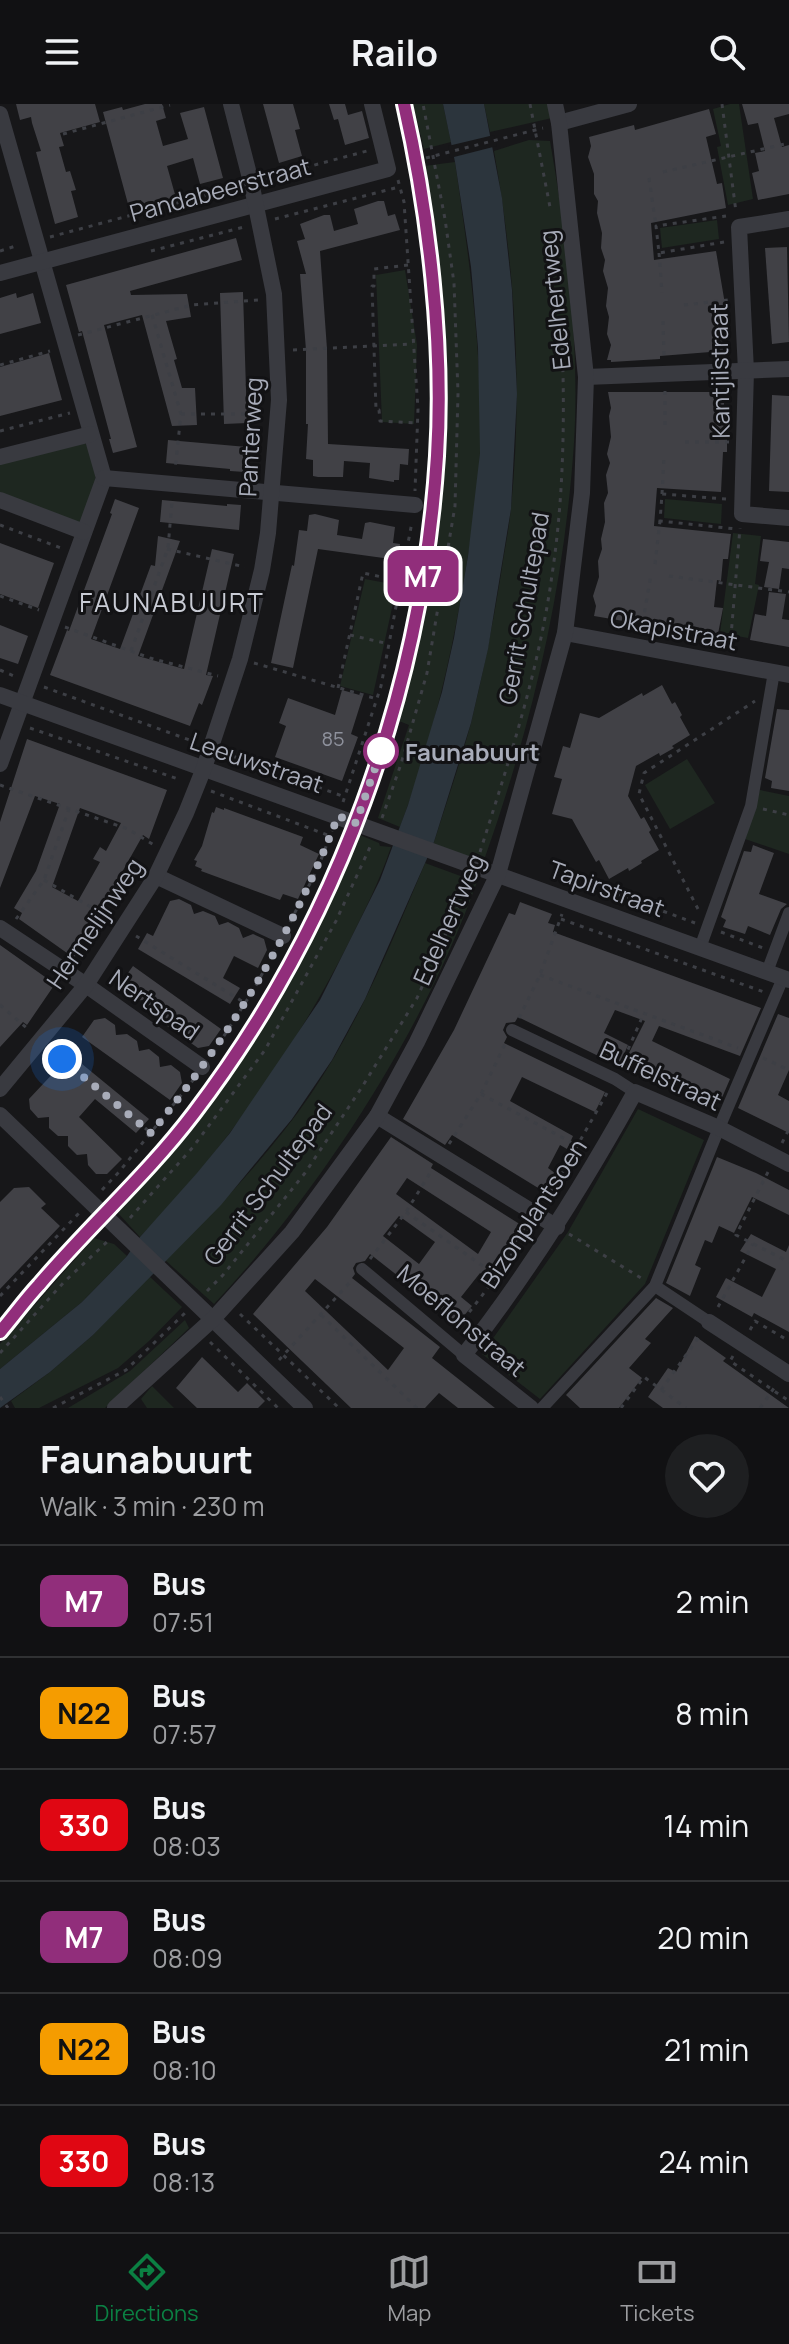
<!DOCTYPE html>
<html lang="en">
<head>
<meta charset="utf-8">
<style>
  body { margin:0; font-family:Manrope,sans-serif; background:#1e1f21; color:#f1f3f6; height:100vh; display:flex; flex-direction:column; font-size:30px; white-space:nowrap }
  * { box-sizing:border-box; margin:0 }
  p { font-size:26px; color:#9c9da0 }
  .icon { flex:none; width:44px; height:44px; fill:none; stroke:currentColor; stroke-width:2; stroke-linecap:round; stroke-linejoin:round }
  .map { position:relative; height:1304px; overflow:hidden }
  .sheet { display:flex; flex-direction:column; background:#111113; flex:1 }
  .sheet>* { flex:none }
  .badge { padding:0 16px; border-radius:12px; font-size:28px; line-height:52px }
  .you { position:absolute; width:40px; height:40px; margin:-20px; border:6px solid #fff; border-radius:50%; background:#1a73e8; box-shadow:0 0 0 12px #1a73e833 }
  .map>.badge { position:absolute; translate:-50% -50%; box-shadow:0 0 0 4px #fff }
  .round { display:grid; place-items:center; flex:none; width:84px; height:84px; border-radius:42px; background:#1e1f21 }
  .head { display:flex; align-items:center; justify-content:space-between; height:136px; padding:0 40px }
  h1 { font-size:38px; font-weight:700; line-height:60px }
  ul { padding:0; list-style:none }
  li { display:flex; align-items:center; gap:24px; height:112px; padding:0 40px; border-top:2px solid #303133 }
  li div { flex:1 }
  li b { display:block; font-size:30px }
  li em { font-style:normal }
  li .badge { min-width:88px; font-weight:700; text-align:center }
  header { display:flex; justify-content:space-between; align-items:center; height:104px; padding:0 40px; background:#111113; font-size:36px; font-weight:700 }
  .dock { display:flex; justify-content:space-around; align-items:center; height:112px; border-top:2px solid #303133; background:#111113; font-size:22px; color:#9c9da0 }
  .dock a { display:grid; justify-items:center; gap:4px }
  .dock .active { color:#0b8043 }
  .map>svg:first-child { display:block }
  .green { fill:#1e2720 }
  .water { fill:#2c353d }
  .pier { fill:#171719 }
  .building { fill:#414146; fill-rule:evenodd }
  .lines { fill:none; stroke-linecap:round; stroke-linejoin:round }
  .path { stroke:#3d3f45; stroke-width:3; stroke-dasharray:4 6; stroke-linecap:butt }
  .service { stroke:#393a40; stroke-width:8 }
  .pedestrian { stroke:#393a40; stroke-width:12 }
  .minor { stroke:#393a40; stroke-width:16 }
  .line-casing { stroke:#fff; stroke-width:18 }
  .line { stroke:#912e7b; stroke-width:12 }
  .walk { stroke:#a8acb9; stroke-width:8; stroke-dasharray:0 14.4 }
  .stop-dot { fill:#fff; stroke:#912e7b; stroke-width:4 }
  .labels { text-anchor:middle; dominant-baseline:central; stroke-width:6; stroke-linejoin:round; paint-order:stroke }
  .number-label { font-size:20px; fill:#8e919c }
  .street-label { font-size:24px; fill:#a8acb9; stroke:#121214 }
  .stop-label { font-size:24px; font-weight:bold; fill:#a8acb9; stroke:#121214; text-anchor:start }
  .neighbourhood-label { font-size:26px; letter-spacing:2px; fill:#c9ccd5; stroke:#121214 }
</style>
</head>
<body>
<header><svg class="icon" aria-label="menu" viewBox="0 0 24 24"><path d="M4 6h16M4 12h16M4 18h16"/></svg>Railo<svg class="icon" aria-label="search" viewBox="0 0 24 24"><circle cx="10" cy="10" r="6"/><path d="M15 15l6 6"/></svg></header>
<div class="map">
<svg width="789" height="1304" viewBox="0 0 789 1304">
  <rect width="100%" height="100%" fill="#171719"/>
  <g class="green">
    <polygon points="413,0 443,0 451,38 424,45"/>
    <polygon points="484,0 548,0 552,14 490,28"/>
    <polygon points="730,0 739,0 753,95 728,101 717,43 721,42 713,5"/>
    <path d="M529,36L550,37C567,134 580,241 574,339C564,486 532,621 483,759L433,741C446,700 460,660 471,619C483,570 493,520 501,470C504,448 509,426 511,404C523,285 515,164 494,47Z"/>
    <path d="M455,58C469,154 483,251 480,349C478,391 471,434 464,476C450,560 430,643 400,723L378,714L409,621L399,617C432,491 449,362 444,231C442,175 433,118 424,62Z"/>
    <polygon points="717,116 719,135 662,144 660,124"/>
    <polygon points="405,166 417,241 414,320 382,318 376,171"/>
    <path d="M85,339C106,370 92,390 80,420L0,392V358Z"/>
    <polygon points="665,395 722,400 721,420 664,414"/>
    <polygon points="733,429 761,432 755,480 759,481 748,534 720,529"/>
    <polygon points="365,475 397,481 373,591 340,582"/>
    <polygon points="687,655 715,699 670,725 645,681"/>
    <polygon points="760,686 789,692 789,750 745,735"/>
    <path d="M360,731L379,739L380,742L391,743C380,776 365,806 349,838C295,945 224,1047 140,1133L118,1109C172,1049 223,986 267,917C304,858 333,795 360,731Z"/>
    <path d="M425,759L477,778C424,926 322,1085 214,1200L165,1156C218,1104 269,1051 311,990C359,919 392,838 425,759Z"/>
    <polygon points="638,1005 704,1036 645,1180 540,1295 482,1250 568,1128"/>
    <polygon points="94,1134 114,1140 127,1152 82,1198 0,1265 0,1240"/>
    <polygon points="149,1172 182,1203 149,1237 118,1264 39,1304 15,1304 11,1297 50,1268 93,1231"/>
    <polygon points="185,1216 189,1224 105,1304 68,1304 130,1267"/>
    <polygon points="152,1282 174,1304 147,1304 141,1295"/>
  </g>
  <polygon class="water" points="443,0 484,0 502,94 512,186 517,290 511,405 488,545 471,619 433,741 365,895 332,956 292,1015 221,1101 93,1231 50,1268 0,1304 0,1265 82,1198 127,1152 140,1133 197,1069 230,1029 320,896 380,776 408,701 442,588 454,534 468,452 480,349 478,244 471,163 455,58"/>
  <polygon class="pier" points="494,31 497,42 450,54 448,42"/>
  <g class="building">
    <polygon points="16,0 95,0 100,18 60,29 64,42 59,43 66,68 70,67 76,86 71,87 78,113 55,120 36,48 41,47 32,19 31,13 20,16"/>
    <polygon points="145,0 162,0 166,14 156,17 163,42 188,35 180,9 204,3 223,74 200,80 193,54 167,62 176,94 143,103 141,96 128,100 103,8 122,3 123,6"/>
    <polygon points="263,0 293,0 300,25 295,26 302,52 279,59"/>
    <polygon points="329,0 345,0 348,11 362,7 369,34 345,41 338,15 334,16"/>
    <polygon points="742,0 789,0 789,10 774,14 782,43 789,41 789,90 758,96 752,69 759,67 755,49 765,47 758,19 748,21"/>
    <polygon points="709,5 716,30 706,33 717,80 722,79 726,104 651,119 654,156 716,147 726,206 721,206 723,247 660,252 660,255 611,258 611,256 607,256 611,241 607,230 609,213 606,202 608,184 603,167 605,156 601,144 602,129 597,109 598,97 594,90 594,70 588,53 591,42 589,33 634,21 635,26"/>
    <polygon points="378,97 384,97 388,112 395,110 400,126 320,147 327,245 328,340 409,345 408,361 400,360 399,376 394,376 394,378 369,374 370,359 344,357 343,373 318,373 313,372 313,356 306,355 308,320 306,320 306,246 300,170 306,170 297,137 305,135 300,120 324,111 330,111 334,127 358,120 354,105"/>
    <polygon points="236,134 242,156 130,187 131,191 187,190 191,213 166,217 177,255 174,256 182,284 195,284 197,321 172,322 142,211 104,221 137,343 113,349 109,335 111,335 82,227 79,228 66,181"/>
    <polygon points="787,143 789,238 772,240 765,144"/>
    <polygon points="243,188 247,319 224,320 220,189"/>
    <polygon points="16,189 17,194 33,189 41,219 0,230 0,194"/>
    <polygon points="49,249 62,296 0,312 0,263"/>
    <polygon points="608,288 724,288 724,329 727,329 727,348 723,348 721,388 657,384 654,422 731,430 728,455 723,455 721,477 717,476 714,503 723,504 718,530 642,516 641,520 594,512 596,502 593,492 599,473 598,457 602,445 601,435 605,418 604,399 608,389 606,371 610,359 607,350 611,333 609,312 611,304"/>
    <polygon points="772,291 789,292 789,388 769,387"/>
    <polygon points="168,336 247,343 245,368 230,367 230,365 166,359"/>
    <polygon points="115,395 139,404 91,535 120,545 151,461 155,462 158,432 180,437 138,552 184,565 212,445 234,450 206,571 213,572 202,601 199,599 190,622 50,571 67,526 69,527 112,410 110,409"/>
    <polygon points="162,396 227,402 227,400 241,401 239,426 160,418"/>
    <polygon points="315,410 339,416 337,431 362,435 365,419 370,418 395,423 393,439 400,440 398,456 318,445 293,564 271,559 292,461 294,462 299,426 307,427 309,411"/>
    <polygon points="763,435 789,438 789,465 782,464 779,485 764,483 769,458 760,457"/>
    <polygon points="0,439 54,459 38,504 0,490"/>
    <polygon points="769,488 786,490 782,515 789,516 789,543 750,536 755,510 766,512"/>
    <polygon points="0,521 28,532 18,560 0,554"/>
    <polygon points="662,581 672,600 675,598 682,611 680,613 690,631 672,642 674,644 660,652 659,649 636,662 628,692 641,715 644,713 651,726 649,728 659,746 641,757 642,759 629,767 628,764 609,775 599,756 596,758 572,715 552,710 562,675 554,673 563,642 570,644 580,609 599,614 642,589 643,592"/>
    <polygon points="342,586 363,592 351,630 358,633 342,677 275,653 286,622 279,619 288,594 335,611"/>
    <polygon points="777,605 789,606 789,687 771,684 772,677 765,674"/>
    <path d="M27,635L167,686L149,735L143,731L99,809L104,812L74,854L19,815L22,809L14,804L36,767L60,700L35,692L0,784V718ZM80,704L121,719L106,747L100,743L93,755L100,758L78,797L52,783Z"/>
    <polygon points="216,703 224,706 224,704 303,733 300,741 319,750 298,795 283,790 280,796 201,767 202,765 195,762 197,757 194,756 202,742 212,708 214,709"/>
    <polygon points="753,741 774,749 759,790 787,800 781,805 770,831 748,822 745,830 723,823 726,816 721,813 744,747 751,748"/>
    <polygon points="179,795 191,801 194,810 203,807 215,812 219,821 228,818 239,824 243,834 253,830 264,835 267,846 258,864 234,852 223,874 240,884 230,900 138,845 147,829 153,832 170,797"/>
    <polygon points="520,798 552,810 548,819 555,821 553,828 761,904 740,952 659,922 652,937 730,975 721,996 628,951 645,917 615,906 604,929 628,941 619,962 518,913 515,918 506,919 503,926 507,933 504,939 605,988 595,1008 522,973 510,997 573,1032 567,1045 560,1041 548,1064 559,1072 548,1090 452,1031 445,1041 403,1015 454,926 509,809 515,811"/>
    <polygon points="0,841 55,880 27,921 23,918 0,943"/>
    <polygon points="133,862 221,925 209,942 198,944 188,937 186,927 175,928 166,921 164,911 153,912 144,905 143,896 132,897 122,890 120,880"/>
    <polygon points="778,910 789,914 789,966 778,991 789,997 789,1029 738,1004"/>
    <polygon points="105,914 115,921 116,931 127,930 137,937 139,947 149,945 159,953 160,963 171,961 180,968 182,979 170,996 82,933 94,916"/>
    <polygon points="65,946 149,1015 136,1029 95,995 79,1013 122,1055 107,1070 96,1070 88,1061 87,1050 77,1051 68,1042 68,1032 58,1032 49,1024 49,1013 38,1014 30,1005 29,995 58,964 53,961"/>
    <path d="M391,1033L433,1060L431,1064L526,1124L510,1148L506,1145L486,1174L480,1169L461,1193L472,1202L458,1219L370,1150L365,1157L356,1159L353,1164L355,1170L352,1174L440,1243L432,1254L495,1304H458L439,1289L425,1304H351L253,1210L327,1123ZM407,1074L491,1128L478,1150L396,1090ZM399,1112L435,1138L419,1160L383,1132ZM315,1175L404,1244L388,1266L305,1187Z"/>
    <polygon points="717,1053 756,1069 789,1086 789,1111 752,1093 734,1129 719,1122 712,1139 705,1136 695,1161 701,1164 690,1192 666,1179"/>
    <polygon points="29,1083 46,1100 41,1104 60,1122 0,1185 0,1098 14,1084"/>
    <polygon points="751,1130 786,1148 789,1141 789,1228 754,1209 752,1213 716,1193 726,1174 762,1193 776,1165 740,1147"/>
    <polygon points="656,1194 673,1204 645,1235 651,1239 629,1264 642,1274 619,1304 580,1304 566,1291"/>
    <polygon points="695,1232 726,1254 723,1257 789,1304 663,1304 648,1293 668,1264 676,1268"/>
    <polygon points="202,1253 238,1288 247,1279 265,1297 258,1304 197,1304 176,1284"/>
  </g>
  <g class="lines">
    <g class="path">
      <polyline points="530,0 550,103"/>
      <polyline points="722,0 736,108"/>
      <polyline points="63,30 170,1"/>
      <polyline points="426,54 543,24"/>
      <polyline points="663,68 789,39"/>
      <polyline points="266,74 367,47"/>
      <polyline points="649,74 656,122"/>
      <polyline points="398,76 404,98 418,305 415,387"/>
      <polyline points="275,115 399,83"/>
      <polyline points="50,133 236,83"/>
      <polyline points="724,138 659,149 656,122 726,112"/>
      <polyline points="0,147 19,141"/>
      <polyline points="151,147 244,123"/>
      <polyline points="659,149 662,189"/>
      <polyline points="408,161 374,165 374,182 372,182 376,306 379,306 380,317 417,319"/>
      <polyline points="684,201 728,196"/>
      <polyline points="152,211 181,310 175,366"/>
      <polyline points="663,217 664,255"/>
      <polyline points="78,231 192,201 258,196"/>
      <polyline points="293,246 413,240"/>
      <polyline points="0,261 50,247"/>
      <polyline points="665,287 665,323"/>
      <polyline points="181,310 261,310"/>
      <polyline points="0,327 70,309"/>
      <polyline points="685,338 730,338"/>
      <polyline points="662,390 664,352"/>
      <polyline points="726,395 662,390 660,417 736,425"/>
      <polyline points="0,421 61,444"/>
      <polyline points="167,445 245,463"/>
      <polyline points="655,460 660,417"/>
      <polyline points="669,472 789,488"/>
      <polyline points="0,492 39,506"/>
      <polyline points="65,523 150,554 218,572"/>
      <polyline points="641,528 651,471"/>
      <polyline points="350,531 389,540"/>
      <polyline points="730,544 740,424"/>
      <polyline points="131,547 168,444 172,397"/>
      <polyline points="254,559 377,595"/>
      <polyline points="0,566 14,572"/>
      <polyline points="44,583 195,638"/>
      <polyline points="338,584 363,469 401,477"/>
      <polyline points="30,624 181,676"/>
      <polyline points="224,649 345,693"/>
      <polyline points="0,681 128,725 154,741"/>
      <polyline points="211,687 330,732"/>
      <polyline points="343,698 381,582 412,418"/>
      <polyline points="763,705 789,711"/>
      <polyline points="382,714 401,660 427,569 455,402 458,289 454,179 445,115 423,0"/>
      <path d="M480,748C509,657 539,566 552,471C565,385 565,297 561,210"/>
      <polyline points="44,776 110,814"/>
      <polyline points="598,790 606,786 695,819"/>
      <polyline points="698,805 639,690 644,669 755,597"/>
      <polyline points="16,815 44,776 69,705"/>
      <polyline points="561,815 764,888"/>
      <polyline points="290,818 317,766 332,727"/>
      <polyline points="721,828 763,844"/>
      <polyline points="136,832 245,899"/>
      <polyline points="540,871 738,944"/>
      <polyline points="0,901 29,926"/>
      <polyline points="519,914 540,871 562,810"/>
      <polyline points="53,947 151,1029"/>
      <polyline points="213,949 254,885 275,846"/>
      <polyline points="763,954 789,966"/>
      <polyline points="620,964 644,909"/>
      <polyline points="481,990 578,1042"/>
      <polyline points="782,1039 789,1025"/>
      <polyline points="449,1040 481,990 506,938"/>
      <polyline points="768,1068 736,1131 789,1158"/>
      <polyline points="102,1086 119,1068 194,975"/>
      <polyline points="546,1097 607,989"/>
      <polyline points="406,1108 497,1172"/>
      <polyline points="130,1114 193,1043 265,946 336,817 370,743"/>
      <polyline points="569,1130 641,1174"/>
      <polyline points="370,1155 406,1108 432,1066"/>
      <polyline points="207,1187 223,1171 305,1069 362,983 417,894 469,778"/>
      <polyline points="0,1192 80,1108"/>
      <polyline points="718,1203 753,1140"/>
      <polyline points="240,1210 339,1304"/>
      <polyline points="321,1211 417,1304"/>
      <polyline points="457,1224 497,1172 530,1124"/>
      <polyline points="750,1226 755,1217 789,1237"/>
      <polyline points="210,1238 278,1304"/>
      <polyline points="0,1249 64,1178 108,1137"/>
      <polyline points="733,1252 730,1257 789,1297"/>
      <polyline points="279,1256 352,1176"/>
      <polyline points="661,1286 701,1230"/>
      <polyline points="0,1293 8,1304"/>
      <polyline points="53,1304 126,1266 185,1209"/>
      <polyline points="621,1304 644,1273 686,1304"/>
      <polyline points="760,1304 774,1284"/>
    </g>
    <path class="service" d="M0,1228C13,1213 25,1196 39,1181C89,1122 147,1071 194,1009C337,821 421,588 437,352C444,242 429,108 404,0"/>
    <g class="pedestrian">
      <polyline points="700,844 751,702 774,568"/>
      <polyline points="767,868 789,809"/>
      <polyline points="512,926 615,975 635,988"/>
      <polyline points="362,1165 464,1251"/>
      <polyline points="655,1182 709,1218"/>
      <polyline points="542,1304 655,1182 719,1024 783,874"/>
    </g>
    <g class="minor">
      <polyline points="0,10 104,374 0,660"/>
      <polyline points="559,19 629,0"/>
      <polyline points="789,115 739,123 746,267 742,410 789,414"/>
      <polyline points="0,169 388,65 372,0"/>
      <polyline points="586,273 789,265"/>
      <polyline points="0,353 91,330"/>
      <polyline points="104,374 415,401"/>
      <polyline points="0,396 84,428"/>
      <polyline points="565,529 789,571"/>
      <polyline points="0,591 789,876"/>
      <polyline points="156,772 283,832"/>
      <polyline points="0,824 86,881 202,963"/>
      <polyline points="0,985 86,881 156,772 186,709 204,664 240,555 262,466 268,429 279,296 274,190 251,78 231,0"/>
      <polyline points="0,1011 305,1304"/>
      <polyline points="377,1012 557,1123"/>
      <polyline points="709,1218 789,1270"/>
      <polyline points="115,1304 214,1214 292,1128 377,1012 417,938 498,770 565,529 582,389 586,273 559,19 555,0"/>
      <path d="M531,1304L464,1251C529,1168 584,1080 635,988L719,1024L789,1060"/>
    </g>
  </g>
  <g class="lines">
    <g class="line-casing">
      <path id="line" d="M0,1228C13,1213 25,1196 39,1181C89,1122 147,1071 194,1009C337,821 422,588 437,352C444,240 429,110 404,0"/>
    </g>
    <use href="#line" class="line"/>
    <path class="walk" d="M62,955L151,1029C231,931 293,829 338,712L356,719L381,647"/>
  </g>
  <circle class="stop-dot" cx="381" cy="647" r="16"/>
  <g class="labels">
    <g class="number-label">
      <text x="333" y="634">85</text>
    </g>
    <g class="street-label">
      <text transform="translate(220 85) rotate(-15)">Pandabeerstraat</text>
      <text transform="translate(554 196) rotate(-96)">Edelhertweg</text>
      <text transform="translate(719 267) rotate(-91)">Kantjilstraat</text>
      <text transform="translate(250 333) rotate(-87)">Panterweg</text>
      <text transform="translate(523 504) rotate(-80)">Gerrit Schultepad</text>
      <text transform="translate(674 525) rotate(11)">Okapistraat</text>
      <text transform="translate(257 658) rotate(19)">Leeuwstraat</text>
      <text transform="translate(607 784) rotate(20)">Tapirstraat</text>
      <text transform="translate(448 815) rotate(-66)">Edelhertweg</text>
      <text transform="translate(94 819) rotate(-56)">Hermelijnweg</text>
      <text transform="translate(155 900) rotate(35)">Nertspad</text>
      <text transform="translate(661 971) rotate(25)">Buffelstraat</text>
      <text transform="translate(267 1080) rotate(-53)">Gerrit Schultepad</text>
      <text transform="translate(533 1109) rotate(-57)">Bizonplantsoen</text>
      <text transform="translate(462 1216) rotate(40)">Moeflonstraat</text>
    </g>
    <g class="stop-label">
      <text x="405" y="647">Faunabuurt</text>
    </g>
    <g class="neighbourhood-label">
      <text x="172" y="498">FAUNABUURT</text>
    </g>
  </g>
</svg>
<div class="you" style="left:62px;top:955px"></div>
<b class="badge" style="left:423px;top:472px;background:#912e7b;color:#fff">M7</b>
</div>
<section class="sheet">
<div class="head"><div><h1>Faunabuurt</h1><p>Walk · 3 min · 230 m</p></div><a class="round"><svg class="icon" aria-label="heart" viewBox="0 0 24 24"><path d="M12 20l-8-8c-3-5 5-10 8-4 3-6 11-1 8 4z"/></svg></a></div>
<ul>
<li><span class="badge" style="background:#912e7b;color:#fff">M7</span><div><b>Bus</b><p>07:51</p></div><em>2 min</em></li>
<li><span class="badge" style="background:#f59c00;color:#111">N22</span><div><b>Bus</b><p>07:57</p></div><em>8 min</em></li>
<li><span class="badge" style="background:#e00713;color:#fff">330</span><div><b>Bus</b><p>08:03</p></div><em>14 min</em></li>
<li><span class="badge" style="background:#912e7b;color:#fff">M7</span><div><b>Bus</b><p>08:09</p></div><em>20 min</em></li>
<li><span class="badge" style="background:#f59c00;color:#111">N22</span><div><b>Bus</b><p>08:10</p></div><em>21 min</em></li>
<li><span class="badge" style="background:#e00713;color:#fff">330</span><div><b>Bus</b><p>08:13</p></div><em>24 min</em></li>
</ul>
</section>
<nav class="dock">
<a class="active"><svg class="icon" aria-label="directions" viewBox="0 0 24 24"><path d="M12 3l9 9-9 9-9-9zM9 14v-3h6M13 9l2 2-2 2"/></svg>Directions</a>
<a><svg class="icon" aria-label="map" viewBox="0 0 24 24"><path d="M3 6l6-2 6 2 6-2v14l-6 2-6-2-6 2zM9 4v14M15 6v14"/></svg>Map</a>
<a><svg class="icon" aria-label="tickets" viewBox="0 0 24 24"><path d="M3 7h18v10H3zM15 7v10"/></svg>Tickets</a>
</nav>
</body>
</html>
